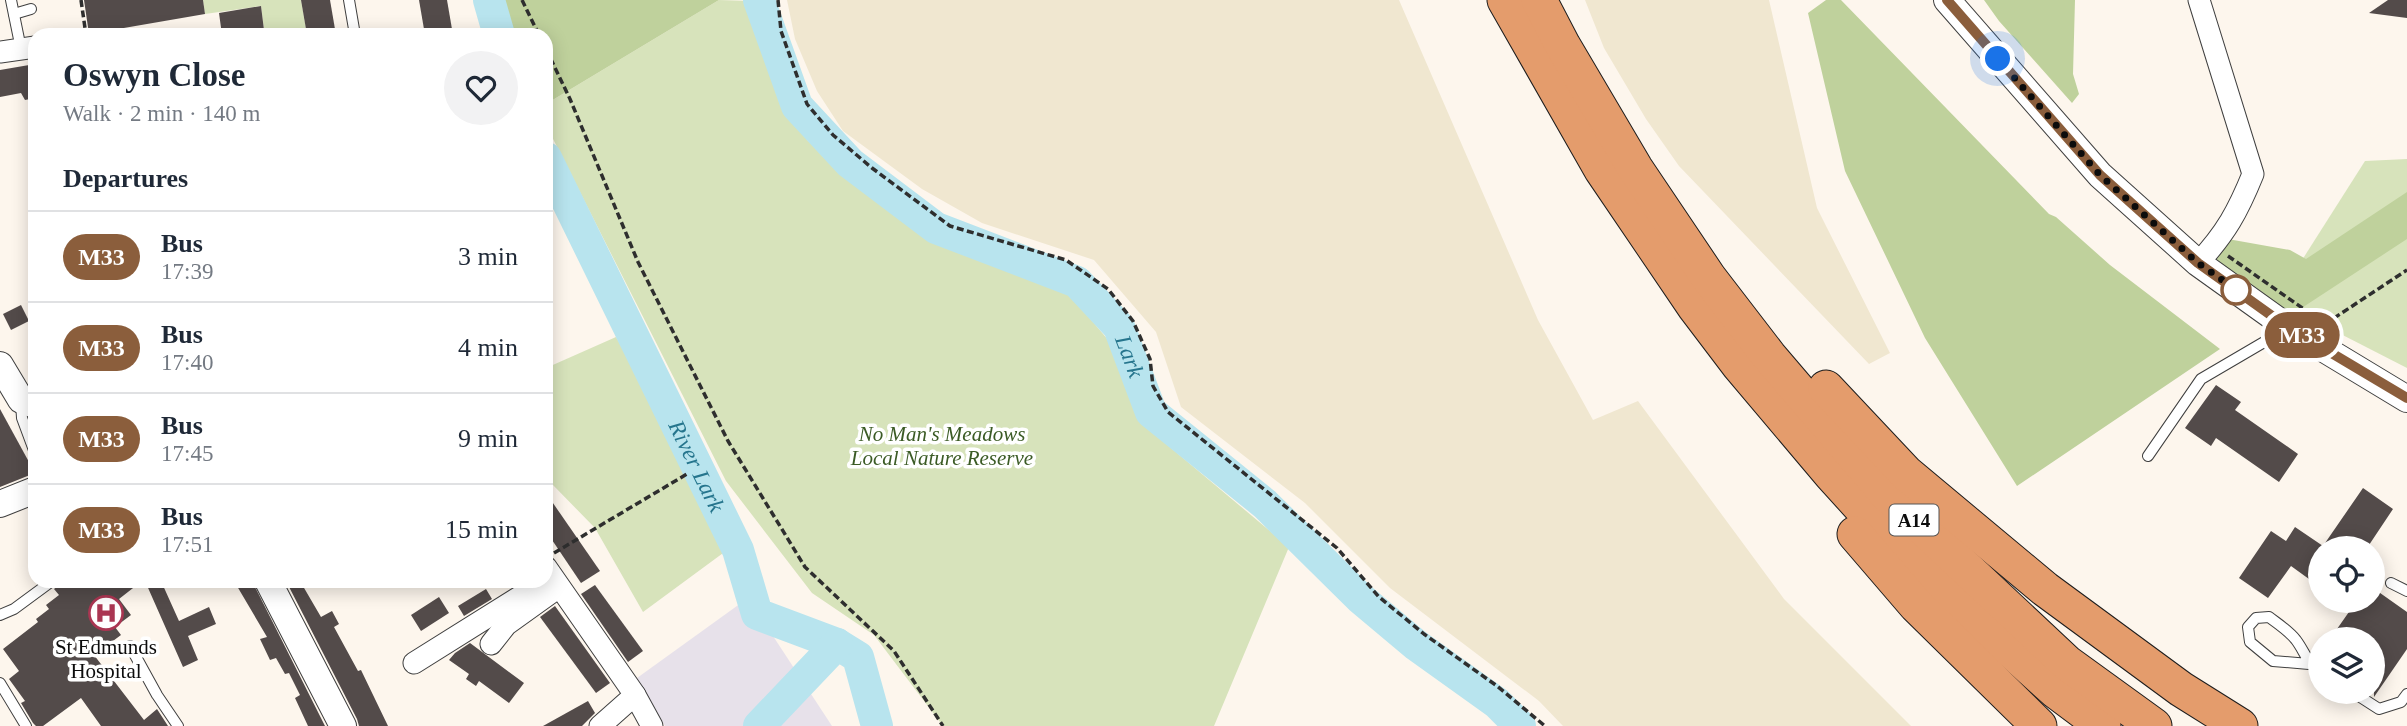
<!DOCTYPE html>
<html lang="en">
<head>
<meta charset="utf-8">
<style>
  body { margin:0; font-family:Georgia,serif; background:#f2f2f3; color:#1f2937; height:100vh; display:flex; flex-direction:column; font-size:26px; white-space:nowrap }
  * { box-sizing:border-box; margin:0 }
  p { font-size:23px; color:#747a83 }
  .icon { flex:none; width:38px; height:38px; fill:none; stroke:currentColor; stroke-width:2; stroke-linecap:round; stroke-linejoin:round }
  .map { position:relative; flex:1; overflow:hidden }
  .sheet { position:absolute; left:28px; top:28px; width:525px; height:560px; display:flex; flex-direction:column; background:#fff; border-radius:21px; box-shadow:0 4px 18px #0003 }
  .sheet>* { flex:none }
  .badge { padding:0 14px; border-radius:23px; font-size:24px; line-height:46px }
  .fabs { position:absolute; left:2308px; top:536px; display:grid; gap:14px }
  .fabs a { display:grid; place-items:center; width:77px; height:77px; border-radius:50%; background:#fff; box-shadow:0 4px 18px #0003; font-size:35px }
  .you { position:absolute; width:35px; height:35px; margin:-18px; border:5px solid #fff; border-radius:50%; background:#1a73e8; box-shadow:0 0 0 10px #1a73e833 }
  .map>.badge { position:absolute; translate:-50% -50%; box-shadow:0 0 0 4px #fff }
  h2 { padding:0 35px; font-size:26px; line-height:63px }
  .round { display:grid; place-items:center; flex:none; width:74px; height:74px; border-radius:37px; background:#f2f2f3 }
  .overview { display:flex; align-items:center; justify-content:space-between; height:119px; padding:0 35px }
  h1 { font-size:33px; font-weight:600; line-height:52px }
  ul { padding:0; list-style:none }
  li { display:flex; align-items:center; gap:21px; height:91px; padding:0 35px; border-top:2px solid #e0e1e3 }
  li div { flex:1 }
  li b { display:block; font-size:26px }
  li em { font-style:normal }
  li .badge { min-width:77px; font-weight:700; text-align:center }
  .map>svg:first-child { display:block }
  .industrial { fill:#e7e1ea }
  .farmland { fill:#f0e7d0 }
  .green { fill:#d7e3bb }
  .forest { fill:#bfd19c }
  .lines { fill:none; stroke-linecap:round; stroke-linejoin:round }
  .river { stroke:#b8e4ee; stroke-width:32 }
  .building { fill:#534b4a }
  .service-casing { stroke:#3f3f3f; stroke-width:12 }
  .minor-casing { stroke:#3f3f3f; stroke-width:23 }
  .tertiary-casing { stroke:#3f3f3f; stroke-width:28 }
  .trunk-casing { stroke:#1d1d1d; stroke-width:37 }
  .path { stroke:#2e2e2e; stroke-width:3.5; stroke-dasharray:7 3.5; stroke-linecap:butt }
  .service { stroke:#fff; stroke-width:10 }
  .minor { stroke:#fff; stroke-width:21 }
  .tertiary { stroke:#fff; stroke-width:26 }
  .trunk { stroke:#e49c6c; stroke-width:35 }
  .line-casing { stroke:#fff; stroke-width:16 }
  .line { stroke:#8b5e3c; stroke-width:10 }
  .walk { stroke:#0c0c0c; stroke-width:7; stroke-dasharray:0 12.6 }
  .stop-dot { fill:#fff; stroke:#8b5e3c; stroke-width:3.5 }
  .labels { text-anchor:middle; dominant-baseline:central; stroke-width:7; stroke-linejoin:round; paint-order:stroke }
  .shield { fill:#fff; stroke:#555; stroke-width:2 }
  .shield-label { font-size:19px; font-weight:bold; fill:#0c0c0c }
  .park-label { font-size:21px; font-style:italic; fill:#3b5b25; stroke:#fff }
  .poi-label { font-size:21px; fill:#0c0c0c; stroke:#fff }
  .water-label { font-size:23px; font-style:italic; fill:#25758d; stroke:#fff }
</style>
</head>
<body>
<div class="map">
<svg width="2407" height="726" viewBox="0 0 2407 726">
  <rect width="100%" height="100%" fill="#fdf6ed"/>
  <polygon class="industrial" points="748,598 832,726 665,726 637,678"/>
  <g class="farmland">
    <polygon points="787,0 1399,0 1538,320 1593,420 1638,401 1784,599 1911,726 1563,726 1539,701 1390,588 1305,503 1181,407 1156,332 1094,260 982,223 922,189 843,131 817,91 795,39"/>
    <polygon points="1585,0 1769,0 1817,208 1890,353 1869,364 1679,166 1646,119 1604,48"/>
  </g>
  <g class="green">
    <polygon points="203,0 301,0 307,35 258,35 258,31 264,29 261,6 205,14"/>
    <polygon points="719,0 751,1 772,67 808,141 931,235 1061,284 1109,341 1140,422 1289,547 1214,726 943,726 874,635 812,593 726,481 546,125 546,104"/>
    <polygon points="2407,159 2407,368 2276,301 2365,161"/>
    <polygon points="616,337 693,470 734,545 643,612 595,528 553,485 546,475 546,368"/>
  </g>
  <g class="forest">
    <polygon points="501,0 719,0 546,104 546,35 513,35"/>
    <polygon points="1826,0 1841,0 2049,214 2056,217 2110,265 2220,349 2017,486 1925,338 1845,171 1808,13"/>
    <polygon points="1984,0 2075,0 2073,74 2079,94 2072,103 1999,21"/>
    <polygon points="2407,192 2407,239 2291,315 2198,252 2211,236 2290,250 2306,259"/>
  </g>
  <g class="lines">
    <g class="river">
      <polyline points="489,0 499,35"/>
      <path id="s1" d="M759,0L797,106L850,163L936,228L1077,282L1119,327L1151,412L1265,504L1360,598L1416,645L1497,703L1520,726"/>
      <path id="s2" d="M546,158L738,550L757,614L837,644L858,657L877,726"/>
      <polyline points="759,726 837,644"/>
    </g>
  </g>
  <g class="building">
    <polygon points="84,0 203,0 205,14 89,34"/>
    <polygon points="301,0 330,0 336,35 307,35"/>
    <polygon points="419,0 447,0 453,35 425,35"/>
    <polygon points="2388,0 2407,0 2407,18 2369,13"/>
    <polygon points="261,6 264,30 258,31 258,35 222,35 219,13"/>
    <polygon points="35,64 35,98 25,100 21,93 0,97 0,70"/>
    <polygon points="21,305 29,321 11,330 3,314"/>
    <polygon points="2216,385 2241,402 2235,410 2298,454 2279,482 2216,438 2211,446 2185,428"/>
    <polygon points="0,409 35,473 0,487"/>
    <polygon points="2363,488 2393,509 2367,548 2320,548 2320,587 2291,566 2268,598 2239,578 2271,531 2286,541 2295,527 2323,546"/>
    <polygon points="546,493 600,571 581,583 546,531"/>
    <polygon points="64,581 142,581 119,599 131,615 115,627 121,635 94,655 144,720 157,709 168,726 101,726 81,698 43,726 36,726 33,723 21,703 25,701 9,679 19,671 3,649 38,622 36,619 49,609 46,605 59,595 54,589"/>
    <polygon points="145,581 161,581 179,621 209,607 216,624 188,636 198,660 183,667"/>
    <polygon points="234,581 252,581 325,726 308,726 295,698 300,695 289,673 285,674 276,658 270,660 260,639 267,637"/>
    <polygon points="286,581 300,581 321,617 332,611 339,624 334,627 358,671 361,670 388,726 359,726 357,719"/>
    <polygon points="595,585 643,651 628,662 581,594"/>
    <polygon points="2373,588 2407,612 2407,649 2374,697 2373,639 2330,639 2351,609 2338,600 2373,600"/>
    <polygon points="486,589 492,599 464,616 458,606"/>
    <polygon points="439,597 449,613 421,631 411,615"/>
    <polygon points="555,606 610,683 596,693 540,617"/>
    <polygon points="470,643 524,683 509,703 479,681 476,686 466,679 469,674 449,660 455,653"/>
    <polygon points="588,701 595,713 582,726 543,726"/>
  </g>
  <g class="lines">
    <g class="service-casing">
      <g id="service">
        <polyline points="11,0 21,49"/>
        <polyline points="349,0 355,35"/>
        <polyline points="14,14 31,9"/>
        <polyline points="21,402 22,418 35,453"/>
        <polyline points="2148,456 2201,379 2271,338 2286,326"/>
        <polyline points="2391,583 2407,591"/>
        <polyline points="0,615 14,609 52,581"/>
        <polyline points="130,646 157,695 178,726"/>
        <path d="M2309,664L2273,661L2250,642L2248,627L2256,618L2269,617C2278,624 2288,630 2296,640C2305,652 2307,663 2320,671"/>
        <polyline points="0,683 26,726"/>
        <polyline points="2351,691 2379,709 2401,702 2407,694"/>
      </g>
    </g>
    <g class="minor-casing">
      <g id="minor">
        <polyline points="0,52 35,47"/>
        <path d="M2198,263C2226,233 2238,211 2253,174L2199,0"/>
        <polyline points="546,567 635,695 652,726"/>
        <polyline points="491,644 506,625 552,592"/>
        <polyline points="414,663 545,581"/>
        <polyline points="600,726 635,695"/>
      </g>
    </g>
    <g class="tertiary-casing">
      <g id="tertiary">
        <polyline points="1947,0 2100,175 2198,263 2286,326 2407,399"/>
        <polyline points="0,365 21,400 35,405"/>
        <polyline points="0,504 35,490"/>
        <polyline points="268,581 343,726"/>
      </g>
    </g>
    <g class="trunk-casing">
      <g id="trunk">
        <polyline points="1505,0 1602,170 1695,307 1739,365 1831,474 1898,548 2056,691 2103,726"/>
        <polyline points="1539,0 1563,46 1635,168 1709,278 1769,356 1887,494 2067,663 2154,726"/>
        <polyline points="1826,388 1906,473 2045,589 2181,689 2240,726"/>
        <polyline points="1855,534 1916,605 2039,726"/>
      </g>
    </g>
    <g class="path">
      <polyline points="81,0 86,35"/>
      <polyline points="522,0 539,35"/>
      <polyline points="778,0 781,31 807,104 833,135 872,168 950,226 1066,260 1108,289 1133,321 1150,359 1153,386 1168,412 1337,548 1379,597 1424,634 1497,686 1545,726"/>
      <polyline points="546,49 570,99 638,262 728,441 805,567 894,651 943,726"/>
      <polyline points="2228,256 2308,312"/>
      <polyline points="2325,324 2407,270"/>
      <polyline points="554,553 687,474"/>
    </g>
    <use href="#service" class="service"/>
    <use href="#minor" class="minor"/>
    <use href="#tertiary" class="tertiary"/>
    <use href="#trunk" class="trunk"/>
  </g>
  <g class="lines">
    <g class="line-casing">
      <polyline id="line" points="1947,0 2100,175 2198,263 2286,326 2407,398"/>
    </g>
    <use href="#line" class="line"/>
    <polyline class="walk" points="1998,59 2100,175 2198,263 2242,294 2236,290"/>
  </g>
  <defs>
    <g id="hospital-ring" transform="scale(1.75)"><circle r="9.5" fill="#fff" stroke="#aa3652" stroke-width="1.5"/><path d="M-5-5h3v3.5h4V-5h3V5h-3V1.5h-4V5h-3Z" fill="#aa3652"/></g>
  </defs>
  <g fill-rule="evenodd">
    <use href="#hospital-ring" x="106" y="613"/>
  </g>
  <circle class="stop-dot" cx="2236" cy="290" r="14"/>
  <g class="labels">
    <rect class="shield" x="1889.5" y="504.5" width="49" height="31" rx="5"/>
    <g class="shield-label">
      <text x="1914" y="520">A14</text>
    </g>
    <g class="park-label">
      <text x="942" y="434">No Man's Meadows<tspan x="942" dy="24">Local Nature Reserve</tspan></text>
    </g>
    <g class="poi-label">
      <text x="106" y="647">St Edmunds<tspan x="106" dy="24">Hospital</tspan></text>
    </g>
    <g class="water-label">
      <text stroke="none"><textPath href="#s1" startOffset="542">Lark</textPath></text>
      <text stroke="none"><textPath href="#s2" startOffset="343">River Lark</textPath></text>
    </g>
  </g>
</svg>
<div class="fabs">
<a><svg class="icon" aria-label="locate" viewBox="0 0 24 24"><circle cx="12" cy="12" r="6"/><path d="M12 2v4M12 18v4M2 12h4M18 12h4"/></svg></a>
<a><svg class="icon" aria-label="layers" viewBox="0 0 24 24"><path d="M12 4l9 5-9 5-9-5zM3 14l9 5 9-5"/></svg></a>
</div>
<div class="you" style="left:1998px;top:59px"></div>
<b class="badge" style="left:2302px;top:335px;background:#8b5e3c;color:#fff">M33</b>
<section class="sheet">
<div class="overview"><div><h1>Oswyn Close</h1><p>Walk · 2 min · 140 m</p></div><a class="round"><svg class="icon" aria-label="heart" viewBox="0 0 24 24"><path d="M12 20l-8-8c-3-5 5-10 8-4 3-6 11-1 8 4z"/></svg></a></div>
<h2>Departures</h2>
<ul>
<li><span class="badge" style="background:#8b5e3c;color:#fff">M33</span><div><b>Bus</b><p>17:39</p></div><em>3 min</em></li>
<li><span class="badge" style="background:#8b5e3c;color:#fff">M33</span><div><b>Bus</b><p>17:40</p></div><em>4 min</em></li>
<li><span class="badge" style="background:#8b5e3c;color:#fff">M33</span><div><b>Bus</b><p>17:45</p></div><em>9 min</em></li>
<li><span class="badge" style="background:#8b5e3c;color:#fff">M33</span><div><b>Bus</b><p>17:51</p></div><em>15 min</em></li>
</ul>
</section>
</div>
</body>
</html>
